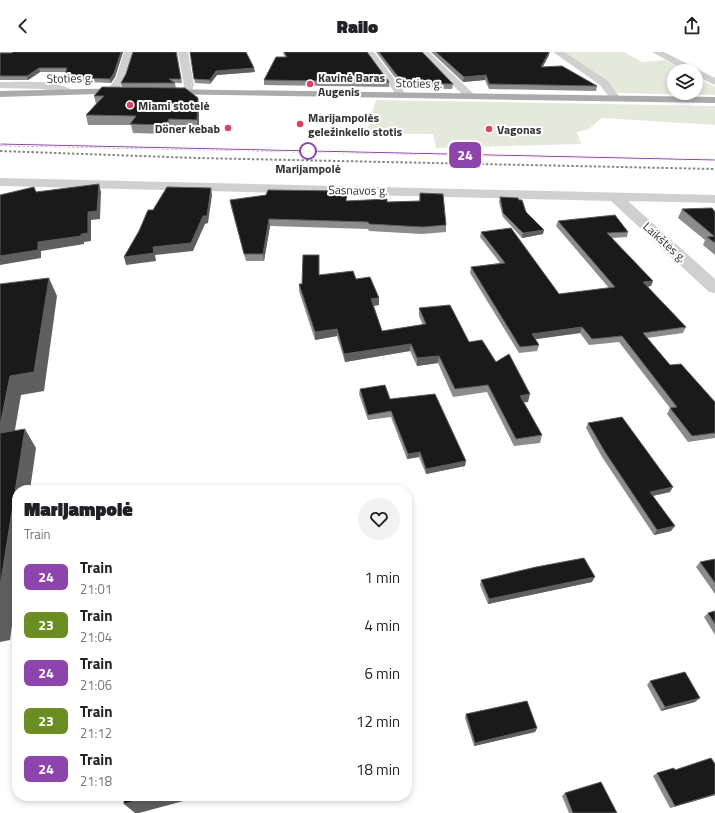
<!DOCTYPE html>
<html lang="en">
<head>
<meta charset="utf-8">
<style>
  body { margin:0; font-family:"Titillium Web",sans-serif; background:#f2f2f2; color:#202124; height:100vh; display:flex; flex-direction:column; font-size:15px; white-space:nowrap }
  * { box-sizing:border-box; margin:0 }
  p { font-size:13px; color:#757577 }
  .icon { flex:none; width:22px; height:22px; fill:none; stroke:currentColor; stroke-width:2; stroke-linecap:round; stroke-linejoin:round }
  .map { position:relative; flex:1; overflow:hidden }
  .details { position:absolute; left:12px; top:433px; width:400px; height:316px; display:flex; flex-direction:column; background:#fff; border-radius:16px; box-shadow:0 2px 6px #0003 }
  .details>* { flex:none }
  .badge { padding:0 8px; border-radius:6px; font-size:14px; line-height:26px }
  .tools { position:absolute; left:667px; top:12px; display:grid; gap:8px }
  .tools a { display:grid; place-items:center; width:36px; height:36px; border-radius:50%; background:#fff; box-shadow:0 2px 6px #0003; font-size:20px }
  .map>.badge { position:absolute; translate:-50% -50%; box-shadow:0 0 0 2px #fff }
  .round { display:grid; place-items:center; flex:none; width:42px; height:42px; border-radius:21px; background:#f2f2f2 }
  .summary { display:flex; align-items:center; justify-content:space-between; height:68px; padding:0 12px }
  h1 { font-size:19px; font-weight:800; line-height:30px }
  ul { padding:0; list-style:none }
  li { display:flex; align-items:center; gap:12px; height:48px; padding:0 12px }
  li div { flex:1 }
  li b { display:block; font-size:15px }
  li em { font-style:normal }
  li .badge { min-width:44px; font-weight:700; text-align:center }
  header { display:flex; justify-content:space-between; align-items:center; height:52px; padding:0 12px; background:#fff; font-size:18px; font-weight:800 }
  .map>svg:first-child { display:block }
  .green { fill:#e5e9dc }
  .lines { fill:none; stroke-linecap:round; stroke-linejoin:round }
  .minor { fill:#d0d0d0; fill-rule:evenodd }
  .major { fill:#ababab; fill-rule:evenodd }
  .rail { stroke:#888; stroke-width:2; stroke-dasharray:2.5 2; stroke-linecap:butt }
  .wall { fill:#8c8c8c }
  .shaded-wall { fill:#5f5f5f }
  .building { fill:#1a1a1a; stroke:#5f5f5f }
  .line { fill:#8e44ad; stroke:#fff }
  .poi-dot { fill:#df4068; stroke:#fff; stroke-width:1.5 }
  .stop-dot { fill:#fff; stroke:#8e44ad; stroke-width:2 }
  .labels { text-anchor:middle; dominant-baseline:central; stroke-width:4; stroke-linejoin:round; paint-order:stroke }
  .far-poi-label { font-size:12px; font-weight:bold; fill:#333; stroke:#fff; text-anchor:start }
  .far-street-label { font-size:12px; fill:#333; stroke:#fff }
  .far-stop-label { font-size:12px; font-weight:bold; fill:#333; stroke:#fff }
</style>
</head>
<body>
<header><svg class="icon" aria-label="back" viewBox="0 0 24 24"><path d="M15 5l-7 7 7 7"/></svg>Railo<svg class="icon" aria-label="share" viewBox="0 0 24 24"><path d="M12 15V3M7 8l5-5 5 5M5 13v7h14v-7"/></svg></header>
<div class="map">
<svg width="715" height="761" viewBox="0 0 715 761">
  <rect width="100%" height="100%" fill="#fff"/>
  <g class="green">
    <polygon points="562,0 624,0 642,10 665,8 685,19 674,19 674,41 696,41 696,25 715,35 715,43 617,41"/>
    <polygon points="376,48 715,54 715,73 602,66 589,77 577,80 581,92 436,96 433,82 366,81"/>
  </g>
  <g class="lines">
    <g class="minor">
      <polygon points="0,0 18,0 13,3 0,3"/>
      <polygon points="124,0 134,0 126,26 116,41 108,41 107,39 116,26"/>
      <polygon points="178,0 188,0 194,33 191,42 187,43 182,40 184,33"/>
      <polygon points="364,0 374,0 403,38 405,44 404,46 396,46 393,38"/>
      <polygon points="419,0 429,0 475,43 476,45 475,47 467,47"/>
      <polygon points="553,0 564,0 608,29 621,47 620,49 612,49 600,33"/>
      <polygon points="652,0 664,0 715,26 715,33 696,24 696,19 686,19"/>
      <path d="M0,30C16,30 62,27 72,39L67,42L42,37L0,36Z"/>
      <polygon points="0,126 715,143 715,151 628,149 715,227 715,241 709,240 611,149 0,134"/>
    </g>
    <g class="major">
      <polygon points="128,36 133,39 132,41 0,45 0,39"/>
      <polygon points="160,37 715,45 715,51 156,42 155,40 156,38"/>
    </g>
    <g class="rail">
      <polyline points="0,93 715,108"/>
      <polyline points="0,99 197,106 715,117"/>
    </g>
  </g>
  <g class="wall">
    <polygon points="13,0 123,0 115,25 111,31 66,29 64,25 66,20 40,20 28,28 0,28 0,1 12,1"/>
    <polygon points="133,0 177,0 182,31 174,31 175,31 176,36 122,35 121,31 126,22"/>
    <polygon points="190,0 255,20 217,23 210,32 195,31"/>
    <polygon points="283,0 367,0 389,30 389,35 264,33 264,28 285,5"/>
    <polygon points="376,0 422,0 453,32 452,37 403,36"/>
    <polygon points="431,0 550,0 549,3 542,15 597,34 596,39 489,37 485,28 463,30"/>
    <polygon points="102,35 199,55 199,78 171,77 168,82 133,81 131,73 88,73 86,63 96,52 94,44"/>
    <polygon points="420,141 446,173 446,180 422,182 369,179 368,177 270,174 264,209 246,209 231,155 230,148 347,149 387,150 419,149"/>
    <polygon points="500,145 519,148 526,160 543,182 522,186 503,165 499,150"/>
    <polygon points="682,157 715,160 715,203 703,193 705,188 678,166"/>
    <polygon points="558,169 628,180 627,185 612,186 651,234 647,235 686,275 683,281 647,286 670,313 715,350 715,386 688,390 667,362 670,356 619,290 589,293 580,281 535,287 539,293 537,299 519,301 470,221 471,215 500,211 480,185 481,180 559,242 609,236 556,174"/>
    <polygon points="319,203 319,223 356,227 379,253 374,254 382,279 423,273 419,264 419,256 469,290 496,310 528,350 524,350 542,383 540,391 514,394 487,340 453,345 438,311 417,314 410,299 345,310 337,284 315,288 299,239 299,232 302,232"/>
    <polygon points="360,337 390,347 465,414 426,422 419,405 407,407 391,365 368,368 359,342"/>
    <polygon points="588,371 670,440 653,444 671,479 654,483 602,405 586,376"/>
    <polygon points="715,507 715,542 696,515 700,510"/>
    <polygon points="481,528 592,530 488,552 480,533"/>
    <polygon points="715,559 715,583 704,565 708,561"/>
    <polygon points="650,629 695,650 661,659 647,633"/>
    <polygon points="466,662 537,676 535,680 474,694 465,666"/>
    <polygon points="675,718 715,743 670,756 653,724 657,721"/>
    <polygon points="565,741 617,761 569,761 562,744"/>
  </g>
  <g class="shaded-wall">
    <polygon points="121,0 123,0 115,25 111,31 110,27"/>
    <polygon points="549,0 549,3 540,20 541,15"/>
    <polygon points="39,16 40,20 28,28 27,24"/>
    <polygon points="254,16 255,20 217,23 210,32 210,28 216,19"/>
    <polygon points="486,23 485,28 463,30 464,25"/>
    <polygon points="198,46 199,55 199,78 197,68"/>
    <polygon points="169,67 171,77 168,82 166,73"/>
    <polygon points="99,132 101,140 100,167 91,168 91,189 84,190 84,192 41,199 41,206 0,213 0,204 38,190 81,182 88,160"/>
    <polygon points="211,136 212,143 208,171 205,172 193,199 155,203 156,209 126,213 124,205 153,195"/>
    <polygon points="269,167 270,174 264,209 263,202"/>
    <polygon points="544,178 543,182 522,186 523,181"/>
    <polygon points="49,226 57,244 44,339 21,343 11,401 0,384 0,374 10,324"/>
    <polygon points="653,229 651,234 640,236 643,230"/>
    <polygon points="379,246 379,253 371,254 371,247"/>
    <polygon points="582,275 580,281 530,288 532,282"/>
    <polygon points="337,277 337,284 315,288 315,280"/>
    <polygon points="411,292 410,299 345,310 344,302"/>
    <polygon points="439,304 438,311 417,314 417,306"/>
    <polygon points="530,342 528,350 518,351 520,344"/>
    <polygon points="25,377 36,396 30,438 17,438 17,537 10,588 0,590 0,535"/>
    <polygon points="420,400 419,405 407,407 408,402"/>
    <polygon points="466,409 465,414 426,422 426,417"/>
    <polygon points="673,435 670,440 647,445 650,440"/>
    <polygon points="675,474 671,479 654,483 657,478"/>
    <polygon points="595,525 592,530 488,552 489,547"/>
    <polygon points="700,646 695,650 661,659 665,655"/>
    <polygon points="537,676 535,680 474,694 475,691"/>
    <polygon points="715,742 715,743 670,756 675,754"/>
    <polygon points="153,744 202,744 139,761 135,761 124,752"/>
  </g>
  <g class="building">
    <polygon points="13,0 121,0 114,21 110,27 64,25 67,16 39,16 27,24 0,24 0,1 12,1"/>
    <polygon points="133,0 176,0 181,27 169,27 175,31 121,31 126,22"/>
    <polygon points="190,0 246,0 254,16 216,19 210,28 194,27"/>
    <polygon points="284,0 367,0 389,30 264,28 276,5 287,5"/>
    <polygon points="379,0 422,0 453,32 403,31"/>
    <polygon points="436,0 549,0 541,15 562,14 597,34 489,32 486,23 464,25"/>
    <polygon points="102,35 185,36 198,46 197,68 169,67 166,73 130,72 136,64 86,63 104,44 94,44"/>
    <polygon points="99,132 97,159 88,160 88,181 81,182 81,184 38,190 38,198 0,204 0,143 34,135 36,140"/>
    <polygon points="167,135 211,136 207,164 203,164 191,191 153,195 154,201 124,205 139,179 148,158 153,158"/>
    <polygon points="268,138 347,139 346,149 387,147 387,150 420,149 420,141 443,142 446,173 423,175 369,172 368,170 269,167 263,202 244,202 230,148 266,143"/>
    <polygon points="500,145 518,146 519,148 522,148 526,160 544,178 523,181 503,161"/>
    <polygon points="712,156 715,160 715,191 707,185 714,184 682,157"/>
    <polygon points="615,163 628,180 607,181 653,229 643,230 686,275 643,281 670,313 681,312 715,350 715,381 692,384 670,356 677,355 622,284 592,287 582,275 532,282 539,293 520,295 471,215 505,211 481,180 511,176 559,242 615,235 558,169"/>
    <polygon points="303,203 319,203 319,223 353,219 356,227 370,225 379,246 371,247 382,279 426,272 419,256 450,253 469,290 482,288 496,310 509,302 530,342 520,344 542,383 516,387 488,333 455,337 439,304 417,306 411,292 344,302 337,277 315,280 299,232 302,232"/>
    <polygon points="49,226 34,320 10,324 0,374 0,232"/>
    <polygon points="385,333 390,347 435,342 466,409 426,417 420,400 408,402 391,359 368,363 360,337"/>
    <polygon points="622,365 673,435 650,440 675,474 657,478 605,400 588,371"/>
    <polygon points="25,377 0,535 0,381"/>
    <polygon points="584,506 595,525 489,547 481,528 536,515"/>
    <polygon points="715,507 715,531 700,510"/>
    <polygon points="715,559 715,572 708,561"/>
    <polygon points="685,620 700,646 665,655 650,629"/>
    <polygon points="527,649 537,676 475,691 466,662"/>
    <polygon points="711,706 715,712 715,742 675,754 657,721 674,716 675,718"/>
    <polygon points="601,730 617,761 573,761 565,741"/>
    <polygon points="124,744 153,744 124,752"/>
  </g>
  <polygon class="line" points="0,91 715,107 715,109 0,93"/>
  <g class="poi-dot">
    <circle cx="310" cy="32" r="4"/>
    <circle cx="130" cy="53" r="4"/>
    <circle cx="300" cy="72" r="4"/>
    <circle cx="228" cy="76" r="4"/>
    <circle cx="489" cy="77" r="4"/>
  </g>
  <circle class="stop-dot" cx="308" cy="99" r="8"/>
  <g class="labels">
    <g class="far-poi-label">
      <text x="318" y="25">Kavinė Baras<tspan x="318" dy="14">Augenis</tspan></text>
      <text x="138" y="53">Miami stotelė</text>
      <text x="308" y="65">Marijampolės<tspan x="308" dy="14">geležinkelio stotis</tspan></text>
      <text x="220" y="76" text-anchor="end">Döner kebab</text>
      <text x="497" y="77">Vagonas</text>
    </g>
    <g class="far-street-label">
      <text transform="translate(70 26) rotate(-1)">Stoties g.</text>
      <text transform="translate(419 31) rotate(1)">Stoties g.</text>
      <text transform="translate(358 138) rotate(1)">Sasnavos g.</text>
      <text transform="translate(665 190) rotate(42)">Laikštės g.</text>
    </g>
    <g class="far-stop-label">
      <text x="308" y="116">Marijampolė</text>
    </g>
  </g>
</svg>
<div class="tools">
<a><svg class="icon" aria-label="layers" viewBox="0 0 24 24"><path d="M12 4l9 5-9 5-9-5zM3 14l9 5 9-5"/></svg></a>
</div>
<b class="badge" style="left:465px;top:103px;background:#8e44ad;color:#fff">24</b>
<section class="details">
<div class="summary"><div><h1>Marijampolė</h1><p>Train</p></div><a class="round"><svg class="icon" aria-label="heart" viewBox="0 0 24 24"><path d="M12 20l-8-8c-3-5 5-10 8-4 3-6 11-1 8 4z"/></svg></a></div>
<ul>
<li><span class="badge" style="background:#8e44ad;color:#fff">24</span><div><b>Train</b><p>21:01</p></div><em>1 min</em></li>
<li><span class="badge" style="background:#6b8e23;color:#fff">23</span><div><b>Train</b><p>21:04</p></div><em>4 min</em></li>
<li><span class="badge" style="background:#8e44ad;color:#fff">24</span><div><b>Train</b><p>21:06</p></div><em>6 min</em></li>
<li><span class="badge" style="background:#6b8e23;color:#fff">23</span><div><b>Train</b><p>21:12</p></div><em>12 min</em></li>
<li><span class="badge" style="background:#8e44ad;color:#fff">24</span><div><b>Train</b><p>21:18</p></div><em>18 min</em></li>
</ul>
</section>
</div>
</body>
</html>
